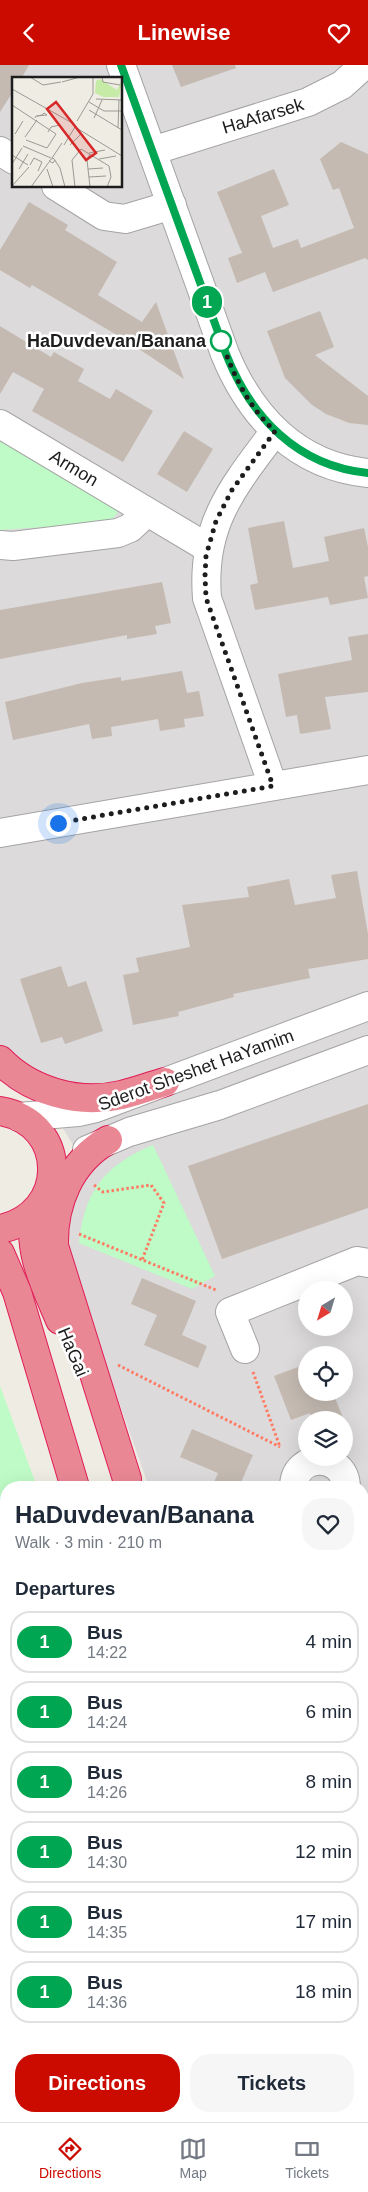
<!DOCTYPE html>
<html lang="en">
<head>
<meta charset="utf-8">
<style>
  body { margin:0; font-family:Arial,sans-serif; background:#f6f6f7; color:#1f2937; height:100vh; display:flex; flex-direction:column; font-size:19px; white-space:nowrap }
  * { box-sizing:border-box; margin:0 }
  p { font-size:16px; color:#747a83 }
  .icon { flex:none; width:28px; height:28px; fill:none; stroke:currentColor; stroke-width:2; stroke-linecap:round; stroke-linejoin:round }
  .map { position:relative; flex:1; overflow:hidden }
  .panel { position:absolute; left:0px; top:1416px; width:369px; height:641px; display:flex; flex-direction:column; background:#fff; border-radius:20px 20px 0 0; box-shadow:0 5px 20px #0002 }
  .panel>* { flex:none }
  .badge { padding:0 10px; border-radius:16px; font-size:18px; line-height:32px }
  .needle { width:32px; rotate:218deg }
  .tools { position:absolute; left:298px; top:1216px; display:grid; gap:10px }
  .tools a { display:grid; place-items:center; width:55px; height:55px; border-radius:50%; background:#fff; box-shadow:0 5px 20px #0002; font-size:25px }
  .you { position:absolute; width:25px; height:25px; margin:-12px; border:4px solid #fff; border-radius:50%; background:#1a73e8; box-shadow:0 0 0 8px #1a73e833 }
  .map>.badge { position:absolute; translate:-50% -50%; box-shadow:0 0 0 2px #fff }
  h2 { padding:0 15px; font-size:19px; line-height:45px }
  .round { display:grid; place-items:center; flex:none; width:52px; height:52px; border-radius:20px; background:#f6f6f7 }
  .headline { display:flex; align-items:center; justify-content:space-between; height:85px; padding:0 15px }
  h1 { font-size:24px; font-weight:700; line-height:38px }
  .button { display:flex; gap:10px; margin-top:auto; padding:10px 15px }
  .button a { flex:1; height:58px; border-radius:20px; background:#cb0a00; color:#fff; font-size:20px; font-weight:700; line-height:58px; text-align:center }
  .button a+a { background:#f6f6f7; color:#1f2937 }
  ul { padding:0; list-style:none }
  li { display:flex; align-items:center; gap:15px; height:62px; margin:0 10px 8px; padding:0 5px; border:2px solid #e0e1e3; border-radius:20px }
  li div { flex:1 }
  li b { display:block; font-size:19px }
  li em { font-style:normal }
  li .badge { min-width:55px; font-weight:700; text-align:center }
  header { display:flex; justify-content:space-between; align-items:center; height:65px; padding:0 15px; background:#cb0a00; color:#fff; font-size:22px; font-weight:700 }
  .dock { display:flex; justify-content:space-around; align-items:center; height:70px; border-top:1px solid #e0e1e3; background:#fff; font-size:14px; color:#747a83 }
  .dock a { display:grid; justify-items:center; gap:2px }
  .dock .current { color:#cb0a00 }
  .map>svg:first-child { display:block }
  .residential { fill:#dcdada; fill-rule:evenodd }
  .park { fill:#befbc6 }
  .building { fill:#c4bab2 }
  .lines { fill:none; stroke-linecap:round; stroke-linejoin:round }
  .minor-casing { stroke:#a4a4a4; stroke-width:30 }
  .highway-casing { stroke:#e01d57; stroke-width:30 }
  .path { stroke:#ff7b64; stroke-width:3; stroke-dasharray:2.5 2.5; stroke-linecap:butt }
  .minor { stroke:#fff; stroke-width:28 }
  .highway { stroke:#ea8795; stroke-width:28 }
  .line-casing { stroke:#fff; stroke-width:11 }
  .line { stroke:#00a651; stroke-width:8 }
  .walk { stroke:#1d1d1d; stroke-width:5; stroke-dasharray:0 9 }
  .stop-dot { fill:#fff; stroke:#00a651; stroke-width:2.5 }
  .labels { text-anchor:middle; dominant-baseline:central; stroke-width:5; stroke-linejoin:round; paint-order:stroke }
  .street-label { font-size:18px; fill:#1d1d1d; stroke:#fff }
  .stop-label { font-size:18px; font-weight:bold; fill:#1d1d1d; stroke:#fff; text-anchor:end }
  .inset-road { fill:none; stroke:#9b9994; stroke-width:1 }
  .view { fill:#d62828; fill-opacity:0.15; stroke:#d62828; stroke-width:2.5 }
  .inset-edge { fill:none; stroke:#1d1d1d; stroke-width:2.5 }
</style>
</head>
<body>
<header><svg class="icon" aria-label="back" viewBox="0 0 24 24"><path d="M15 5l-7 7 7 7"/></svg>Linewise<svg class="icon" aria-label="heart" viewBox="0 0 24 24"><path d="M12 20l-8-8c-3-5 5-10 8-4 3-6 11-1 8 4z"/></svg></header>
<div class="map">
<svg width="368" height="2057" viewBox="0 0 368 2057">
  <rect width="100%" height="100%" fill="#efece3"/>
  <path class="residential" d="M0,0H368V2023L362,2007V1422H149L64,1182L73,1080L61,1060L16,1017L0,990ZM14,14H121V121H14ZM306,1225H344V1262H306ZM306,1290H344V1328H306ZM306,1355H344V1392H306Z"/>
  <g class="park">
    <polygon points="0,375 119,445 113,454 105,458 0,465"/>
    <path d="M153,1080L215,1211L192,1224L79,1178C84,1126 105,1100 153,1080Z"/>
    <polygon points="0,1321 37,1422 6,1422 6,1507 0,1488"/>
    <polygon points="363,1831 368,1834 368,1991 362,1977"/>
    <polygon points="179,2051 263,2051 265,2057 180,2057"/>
  </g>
  <g class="building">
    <polygon points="0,0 29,0 21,14 14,14 14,25 0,47"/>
    <polygon points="172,0 235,0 236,3 181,22"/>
    <polygon points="341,77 368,89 368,195 365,193 273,227 265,207 237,218 228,193 242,188 217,127 274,104 289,140 261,151 273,183 298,174 301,183 354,163 339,123 333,125 320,94"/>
    <polygon points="29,137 68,160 65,165 117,197 98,230 142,257 156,237 184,314 127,276 32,220 30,223 0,205 0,185"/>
    <polygon points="320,246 334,282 315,290 368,331 368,360 349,358 326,349 312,340 285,313 267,266"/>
    <polygon points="0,261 51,292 54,287 84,304 78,316 110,334 116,324 153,346 123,397 32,346 44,324 13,307 0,329"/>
    <polygon points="184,366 213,384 187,427 157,409"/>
    <polygon points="284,456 293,503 329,496 324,472 364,463 368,482 368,511 364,512 368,533 330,540 328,532 255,545 250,520 258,518 248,463"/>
    <polygon points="162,517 171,558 155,561 157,569 127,574 127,570 0,594 0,545"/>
    <polygon points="368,569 368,627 325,632 331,664 300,669 297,650 286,652 278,609 352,595 348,572"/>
    <polygon points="182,606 187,628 199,626 204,651 184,654 185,662 160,666 158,654 111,662 112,671 92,674 89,659 13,675 5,637 82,618 121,612 121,616"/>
    <polygon points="357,806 368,869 368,894 308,904 310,913 233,929 234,932 178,947 179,951 133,960 123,910 139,907 136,893 190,882 182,840 249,832 247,822 289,814 295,840 336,833 331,810"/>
    <polygon points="61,901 68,922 86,916 103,966 65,979 62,972 41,978 20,914"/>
    <polygon points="368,1039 368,1143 222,1194 188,1101"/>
    <polygon points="142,1213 196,1236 182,1270 207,1281 198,1303 144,1280 157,1250 131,1239"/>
    <polygon points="298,1302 306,1328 333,1328 344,1355 313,1355 310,1348 291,1355 274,1311"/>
    <polygon points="192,1364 253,1390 239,1422 212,1422 218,1408 180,1392"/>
  </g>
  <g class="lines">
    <g class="minor-casing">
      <g id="minor">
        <path d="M121,0L225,289C251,352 297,401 368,408"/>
        <polyline points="0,86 14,95"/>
        <polyline points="152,86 308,37 342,20 364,0"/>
        <polyline points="56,121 104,151 125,154 172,140"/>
        <polyline points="0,359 208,483"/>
        <polyline points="0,480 13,481 118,468 130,463 147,447"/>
        <path d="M273,721L207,533C201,459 233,422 275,366"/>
        <polyline points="0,768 368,705"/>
        <polyline points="19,1052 78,1047 96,1043 368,941"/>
        <polyline points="87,1085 129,1067 220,1040 368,985"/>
        <polyline points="245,1284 230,1247 357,1196 368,1198"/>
        <path d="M294,1422C294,1387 345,1387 346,1422"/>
      </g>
    </g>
    <g class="highway-casing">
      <g id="highway">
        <path d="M0,995C30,1026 78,1040 121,1030C135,1027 150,1021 165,1017"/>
        <path d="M0,1046C70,1058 69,1150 0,1164"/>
        <path d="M108,1075C70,1097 53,1138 54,1181L127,1414"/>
        <path d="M35,1147C27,1186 45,1220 60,1255"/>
        <polyline points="0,1188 17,1227 75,1422"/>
        <polyline points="301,2051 303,2057"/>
        <polyline points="356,2051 358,2057"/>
      </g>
    </g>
    <g class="path">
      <polyline points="94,1120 103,1127 151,1120 164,1138 142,1195"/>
      <polyline points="79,1169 216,1225"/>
      <polyline points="118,1300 280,1382"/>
      <polyline points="253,1307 280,1382"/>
      <polyline points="0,1581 6,1597"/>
      <polyline points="362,1613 368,1630"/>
      <polyline points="362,1845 368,1848"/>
      <polyline points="362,1994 368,1982"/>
      <polyline points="103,2051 104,2057"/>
    </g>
    <use href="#minor" class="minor"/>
    <use href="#highway" class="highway"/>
  </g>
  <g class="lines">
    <g class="line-casing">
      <path id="line" d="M121,0L226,289C251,352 297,401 368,408"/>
    </g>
    <use href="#line" class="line"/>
    <path class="walk" d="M58,758L273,721L206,533L205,511L206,491L216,456L232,425L275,366C246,340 232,306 219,270L221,276"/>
  </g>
  <circle class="stop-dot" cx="221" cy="276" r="10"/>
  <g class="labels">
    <g class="street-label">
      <text transform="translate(263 51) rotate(-17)">HaAfarsek</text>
      <text transform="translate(74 403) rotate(31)">Armon</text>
      <text transform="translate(196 1005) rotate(-20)">Sderot Sheshet HaYamim</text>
      <text transform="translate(73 1287) rotate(67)">HaGai</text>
    </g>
    <g class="stop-label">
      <text x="206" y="276">HaDuvdevan/Banana</text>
    </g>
  </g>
  <g transform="translate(12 12)">
    <rect width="110" height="110" fill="#efece3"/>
    <path d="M88,2L105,13L110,3L107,20H91L83,16L84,4Z" fill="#c5eba7"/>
    <path class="inset-road" d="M18,0L31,8L49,5M90,0L91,5L108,8M50,5L68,0M0,12L62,47M84,22L110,23M77,25L92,34H110M0,28L44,57L35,71L14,63M77,33L110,53M23,41L24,39H25L30,38L32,36L35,38L25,39M82,41L90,23M65,44L81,17V0M63,50L110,79M106,51L107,23M36,55L39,50L48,48M3,57L11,44M13,60L25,43M52,68L63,50M58,68L69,57M11,69L39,81M77,76L93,73M0,78L16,88M40,81L50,66M87,82L104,79M43,83L41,86L37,84L41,81L42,82L48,91L53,110M0,87L10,71M18,88L22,81L30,85L26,94M7,92L16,77M35,92L41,110M76,92L91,91M77,100L94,99M1,108L17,90M19,110L37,85M63,110L60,83L69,72L97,89L99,100L95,110M78,110L75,83L78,77"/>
    <path class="view" d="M44,25L84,76L74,83L35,32Z"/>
    <rect width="110" height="110" class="inset-edge"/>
  </g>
</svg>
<div class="tools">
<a><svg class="needle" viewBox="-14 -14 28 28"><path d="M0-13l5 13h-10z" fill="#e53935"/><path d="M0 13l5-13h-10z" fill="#747a83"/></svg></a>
<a><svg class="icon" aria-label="locate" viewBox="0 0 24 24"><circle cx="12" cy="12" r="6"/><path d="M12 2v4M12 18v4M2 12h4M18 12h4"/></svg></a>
<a><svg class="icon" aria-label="layers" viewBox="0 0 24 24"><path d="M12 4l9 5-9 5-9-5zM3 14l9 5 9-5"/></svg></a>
</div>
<div class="you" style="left:58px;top:758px"></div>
<b class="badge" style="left:207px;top:237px;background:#00a651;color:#fff">1</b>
<section class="panel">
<div class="headline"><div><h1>HaDuvdevan/Banana</h1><p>Walk · 3 min · 210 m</p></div><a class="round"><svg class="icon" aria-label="heart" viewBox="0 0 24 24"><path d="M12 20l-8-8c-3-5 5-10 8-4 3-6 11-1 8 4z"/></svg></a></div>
<h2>Departures</h2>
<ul>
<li><span class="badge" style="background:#00a651;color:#fff">1</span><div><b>Bus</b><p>14:22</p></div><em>4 min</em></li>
<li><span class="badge" style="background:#00a651;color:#fff">1</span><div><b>Bus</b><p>14:24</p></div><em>6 min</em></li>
<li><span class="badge" style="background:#00a651;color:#fff">1</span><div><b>Bus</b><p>14:26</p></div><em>8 min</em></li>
<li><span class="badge" style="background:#00a651;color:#fff">1</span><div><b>Bus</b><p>14:30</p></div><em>12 min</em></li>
<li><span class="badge" style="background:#00a651;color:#fff">1</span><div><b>Bus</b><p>14:35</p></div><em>17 min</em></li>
<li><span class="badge" style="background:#00a651;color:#fff">1</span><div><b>Bus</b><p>14:36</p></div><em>18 min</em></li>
</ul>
<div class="button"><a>Directions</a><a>Tickets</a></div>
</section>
</div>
<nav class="dock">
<a class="current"><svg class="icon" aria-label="directions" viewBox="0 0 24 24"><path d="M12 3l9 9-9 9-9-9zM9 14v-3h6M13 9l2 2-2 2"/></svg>Directions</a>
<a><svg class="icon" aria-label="map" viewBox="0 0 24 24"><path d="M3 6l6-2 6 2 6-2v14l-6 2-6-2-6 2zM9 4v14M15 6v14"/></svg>Map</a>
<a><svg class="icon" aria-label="tickets" viewBox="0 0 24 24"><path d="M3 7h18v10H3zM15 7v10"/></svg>Tickets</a>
</nav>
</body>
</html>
